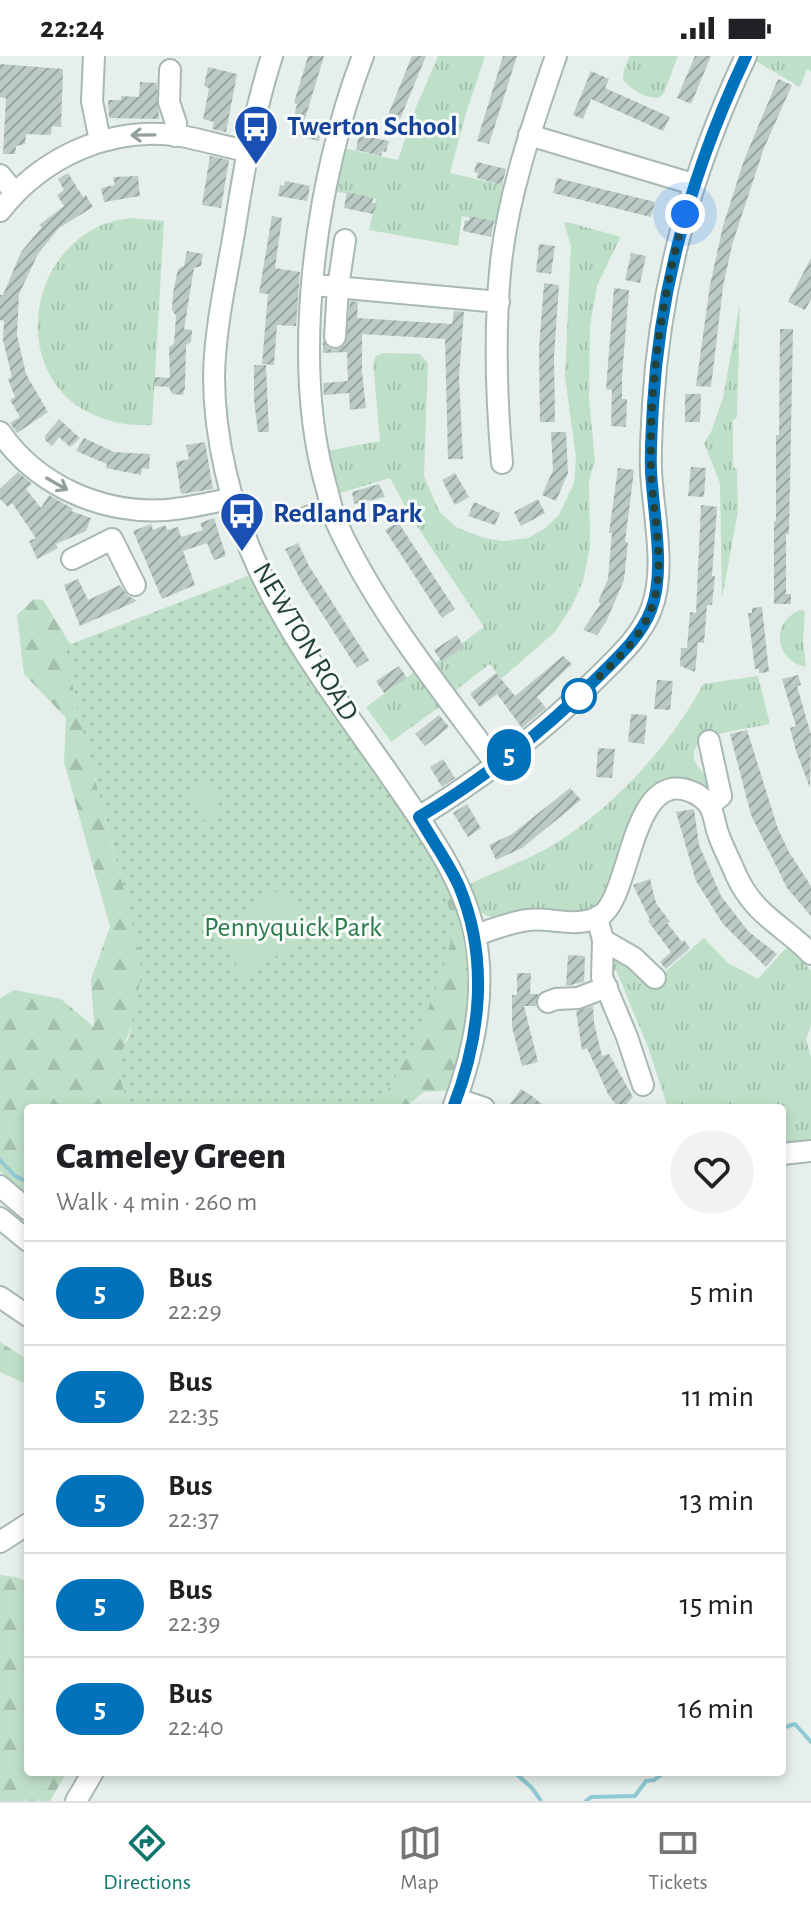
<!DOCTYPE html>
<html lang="en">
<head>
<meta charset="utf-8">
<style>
  body { margin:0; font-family:"Alegreya Sans",sans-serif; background:#f2f2f2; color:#202124; height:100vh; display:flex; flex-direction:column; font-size:30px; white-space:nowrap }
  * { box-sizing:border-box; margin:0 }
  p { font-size:26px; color:#757577 }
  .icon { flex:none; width:44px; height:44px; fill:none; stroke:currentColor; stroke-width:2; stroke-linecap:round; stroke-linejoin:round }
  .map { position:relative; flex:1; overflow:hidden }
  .sheet { position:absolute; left:24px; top:1048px; width:762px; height:672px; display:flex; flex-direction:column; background:#fff; border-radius:8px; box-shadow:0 4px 12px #0003 }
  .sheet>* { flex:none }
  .badge { padding:0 16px; border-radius:26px; font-size:28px; line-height:52px }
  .you { position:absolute; width:40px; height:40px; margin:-20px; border:6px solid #fff; border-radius:50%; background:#1a73e8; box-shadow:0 0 0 12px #1a73e833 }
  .map>.badge { position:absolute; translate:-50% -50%; box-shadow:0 0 0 4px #fff }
  .round { display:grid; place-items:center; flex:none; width:84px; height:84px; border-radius:42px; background:#f2f2f2 }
  .overview { display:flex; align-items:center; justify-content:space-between; height:136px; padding:0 32px }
  h1 { font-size:38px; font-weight:800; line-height:60px }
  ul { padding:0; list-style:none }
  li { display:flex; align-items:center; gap:24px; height:104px; padding:0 32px; border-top:2px solid #e0e0e0 }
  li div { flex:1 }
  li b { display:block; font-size:30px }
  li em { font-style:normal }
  li .badge { min-width:88px; font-weight:700; text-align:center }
  .status { display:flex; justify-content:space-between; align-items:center; height:56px; padding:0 40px; background:#fff; direction:ltr }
  .status svg { height:22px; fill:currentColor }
  .tab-bar { display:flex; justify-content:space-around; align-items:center; height:112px; border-top:2px solid #e0e0e0; background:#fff; font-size:22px; color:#757577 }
  .tab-bar a { display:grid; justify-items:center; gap:4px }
  .tab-bar .selected { color:#0f766e }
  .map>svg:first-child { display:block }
  .grass { fill:url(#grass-tufts) }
  .forest { fill:url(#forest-firs) }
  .park { fill:url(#park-dots) }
  .pitch { fill:#bfe0c8 }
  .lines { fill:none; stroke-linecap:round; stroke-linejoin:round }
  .stream { stroke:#8ec9d4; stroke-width:4 }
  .building { fill:url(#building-hatch) }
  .minor-casing { stroke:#a8b8b2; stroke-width:24 }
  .minor { stroke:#fff; stroke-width:20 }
  .oneway { stroke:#92a09c }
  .line-casing { stroke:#fff; stroke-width:18 }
  .line { stroke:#0072bc; stroke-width:12 }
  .walk { stroke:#24423a; stroke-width:8; stroke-dasharray:0 14.4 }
  .stop-dot { fill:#fff; stroke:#0072bc; stroke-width:4 }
  .labels { text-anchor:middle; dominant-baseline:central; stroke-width:6; stroke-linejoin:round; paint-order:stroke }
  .transit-label { font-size:28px; font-weight:bold; fill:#164399; stroke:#f7fbf9; text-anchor:start }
  .street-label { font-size:28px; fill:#24423a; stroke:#f7fbf9 }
  .park-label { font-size:28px; fill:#2d7a4b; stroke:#f7fbf9 }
</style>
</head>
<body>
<div class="status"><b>22:24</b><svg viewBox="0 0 49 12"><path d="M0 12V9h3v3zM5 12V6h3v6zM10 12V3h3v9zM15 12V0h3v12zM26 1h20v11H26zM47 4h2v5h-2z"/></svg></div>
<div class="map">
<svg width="811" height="1745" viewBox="0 0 811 1745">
  <defs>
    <pattern id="grass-tufts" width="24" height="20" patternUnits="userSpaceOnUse" patternTransform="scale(2)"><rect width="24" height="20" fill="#bfe0c8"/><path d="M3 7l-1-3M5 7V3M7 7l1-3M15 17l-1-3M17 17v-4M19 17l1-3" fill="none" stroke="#a4c1ad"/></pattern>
    <pattern id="forest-firs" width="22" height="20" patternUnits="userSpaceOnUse" patternTransform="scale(2)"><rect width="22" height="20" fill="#bfe0c8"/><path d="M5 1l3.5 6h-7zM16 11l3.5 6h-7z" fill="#a4c1ad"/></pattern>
    <pattern id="park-dots" width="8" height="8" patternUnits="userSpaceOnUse" patternTransform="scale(2)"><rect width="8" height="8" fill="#bfe0c8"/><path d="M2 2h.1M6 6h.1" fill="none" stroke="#a4c1ad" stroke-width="1.8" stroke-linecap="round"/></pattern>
    <pattern id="building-hatch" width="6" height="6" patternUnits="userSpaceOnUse" patternTransform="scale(2)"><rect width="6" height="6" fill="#bbcac4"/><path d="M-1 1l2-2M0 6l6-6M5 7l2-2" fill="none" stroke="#98a6a0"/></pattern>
  </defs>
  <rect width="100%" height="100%" fill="#e6efeb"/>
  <g class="grass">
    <polygon points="438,0 485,0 466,57 450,117 511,131 500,168 462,160 458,190 369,174 376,143 333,135 342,92 398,104 414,56"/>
    <path d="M630,0H678L664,37L658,42C644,42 632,34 623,24L624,13Z"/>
    <polygon points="756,0 811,0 811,16 807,13 800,31 754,4"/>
    <path d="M132,162L164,165L152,369C129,370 108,367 86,355C25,322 24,235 71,190C81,180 94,171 107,167C115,164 124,163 132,162Z"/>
    <polygon points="567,166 618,180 620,182 597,230 590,270 589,343 595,404 589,425 590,491 583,525 572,550 555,576 501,623 490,608 455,635 434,608 484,571 411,461 390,422 337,438 326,395 380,385 373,306 376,300 383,297 420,298 428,307 424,420 439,455 456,471 484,482 503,485 528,482 544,473 559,459 574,427 576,402 565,320 571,190 564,167"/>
    <polygon points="740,247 737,361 733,364 733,410 737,414 738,455 722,542 720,427 704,387 711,376 723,342"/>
    <path d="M800,554L805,555L803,586L806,611C775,605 770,566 800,554Z"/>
    <polygon points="417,614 442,649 391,686 366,651"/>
    <path d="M758,620L770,668C752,672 722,675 706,683C684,694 695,713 711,722V738L663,729L610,842C576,883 566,851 531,854C518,855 501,865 488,860C477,857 474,838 470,828C497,815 527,804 553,789C611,754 672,688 703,628Z"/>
    <polygon points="704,882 728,907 758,923 786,892 797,898 811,915 811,969 806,983 811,1001 811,1086 782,1089 782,1052 668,1052 648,991 616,914 610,916 611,901 615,899 642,920 649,930"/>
  </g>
  <g class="forest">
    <polygon points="34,543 43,544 72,591 85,683 117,809 133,855 144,914 137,958 125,986 123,1012 138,1052 28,1052 28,1142 0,1115 0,942 14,934 61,943 94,971 91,923 110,871 64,706 66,662 24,618 17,559"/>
    <path d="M433,805C458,828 473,920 470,954C468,980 458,1008 452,1034L424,1036L404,1052H205Z"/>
    <polygon points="0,1286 28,1304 28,1329 0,1316"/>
    <polygon points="0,1519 16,1521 28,1526 28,1716 67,1716 50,1745 0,1745"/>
  </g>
  <polygon class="park" points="248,520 275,569 432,800 455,871 442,917 412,993 384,1040 366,1052 137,1052 127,1046 116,1008 130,978 142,915 135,878 75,644 66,590"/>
  <g class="pitch">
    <polygon points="208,727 223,756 204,765 189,736"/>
    <polygon points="279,833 310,874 247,922 216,881"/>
  </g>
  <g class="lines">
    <g class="stream">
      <polyline points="0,1104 15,1120 28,1126"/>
      <polyline points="782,1672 795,1668 811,1686"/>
      <polyline points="514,1716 532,1732 541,1745"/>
      <polyline points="586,1745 591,1741 635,1740 646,1725 654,1724 665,1716"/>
    </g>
  </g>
  <g class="building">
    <polygon points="308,0 324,0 304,66 322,70 319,85 294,79 295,75 291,74 297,48 294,47"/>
    <polygon points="412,0 426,0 400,63 388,59"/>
    <polygon points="503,0 517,0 489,88 477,85"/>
    <polygon points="695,0 711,0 691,48 677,42"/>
    <polygon points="0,8 63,13 61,71 52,70 51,79 26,78 25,88 16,90 15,98 3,98 6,42 0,41"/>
    <polygon points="208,11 237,18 226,76 212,73 214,66 203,63 209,32 204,30"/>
    <polygon points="591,15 609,23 605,32 670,61 663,75 591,43 583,63 573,59"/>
    <polygon points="778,23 792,29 764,92 732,189 723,231 711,331 696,330 710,229 723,170 744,104"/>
    <polygon points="140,26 157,27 159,63 109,62 108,44 121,44 121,40 139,41"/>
    <polygon points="359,79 389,85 386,96 382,95 381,100 356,94"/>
    <polygon points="210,100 229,104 221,152 202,149"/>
    <polygon points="477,106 506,113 502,129 477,122 478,117 474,116"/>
    <polygon points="68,117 83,141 86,139 93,151 59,172 38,198 19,238 17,279 26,318 48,356 17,377 10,367 20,361 10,344 15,341 8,323 12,321 3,284 4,265 0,264 0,239 3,239 21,196 42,171 39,169 64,150 57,139 64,134 58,123"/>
    <polygon points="138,120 140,140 104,146 101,132 115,129 113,121"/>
    <polygon points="557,122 655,146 651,161 553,137"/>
    <polygon points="285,125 310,130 307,145 278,140 280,129 284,130"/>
    <polygon points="347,136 373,142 372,147 376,147 373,158 344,152"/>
    <polygon points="272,160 282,162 275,212 300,216 296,270 277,269 274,309 262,308 268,238 259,237"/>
    <polygon points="470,160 494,165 491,181 463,175 465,164 469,165"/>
    <polygon points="539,188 555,190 551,218 536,216"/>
    <polygon points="187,195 203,198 201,210 194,212 184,273 192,274 191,286 186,289 185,332 183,339 172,338 169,331 154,330 154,321 170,322 169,291 174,288 176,260 172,254 173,237 178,213 184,210"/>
    <polygon points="631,197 646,200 640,227 625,224"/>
    <polygon points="811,202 811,243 805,254 788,246"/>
    <polygon points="544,227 559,229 554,300 555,366 540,366 539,292"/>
    <polygon points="614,232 629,234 622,320 622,343 627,343 626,371 611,370 612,334 606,333"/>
    <polygon points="350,245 358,246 357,262 452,268 454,255 464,256 459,320 463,403 448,403 445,283 362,278 362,316 366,352 350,354 349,337 324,339 323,327 348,325 347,296 323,297 323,284 327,291 333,294 345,289"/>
    <polygon points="780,273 793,273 789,478 786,478 786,538 791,538 791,548 774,548 774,465 776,465 776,379 779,379"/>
    <polygon points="254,309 266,309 269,376 258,376 254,344"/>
    <polygon points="685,338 701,338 700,366 685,366"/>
    <polygon points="59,363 80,382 70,391 59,381 52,390 45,384 45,380"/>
    <polygon points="551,376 566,376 568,417 556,445 542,439 553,414"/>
    <polygon points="84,382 114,396 150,398 149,413 142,412 141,419 106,412 107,408 76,395"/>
    <polygon points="205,386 213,433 181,438 176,406 189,403 186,389"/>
    <polygon points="691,411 706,412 704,441 688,440"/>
    <polygon points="618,412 634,414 625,486 628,486 624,524 606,566 597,579 583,574 601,547 598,546 608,523 612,477 609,477"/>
    <polygon points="18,416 32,428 26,433 41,452 49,439 73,453 71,455 91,462 86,475 56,488 58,492 37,503 29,485 36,482 12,447 8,451 0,443 0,433"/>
    <polygon points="455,417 469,441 455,449 442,424"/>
    <polygon points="379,428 385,441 354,448 352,436"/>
    <polygon points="538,443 545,457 521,470 514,456"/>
    <polygon points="474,446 500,457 495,469 468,460"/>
    <polygon points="312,447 316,459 289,468 285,456"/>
    <polygon points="701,449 717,451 712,520 715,520 712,549 707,549 704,587 698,586 695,616 680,610 681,592 687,592 690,556 696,557"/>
    <polygon points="214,462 226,500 214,504 207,487 183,495 195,529 162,543 133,475 151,468 153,474 165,469 167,474 178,471 181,481 203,474 200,467"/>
    <polygon points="398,466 455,553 442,562 385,474"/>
    <polygon points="298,487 309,510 369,604 357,612 302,527 285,493"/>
    <polygon points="78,523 88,544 120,529 127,539 137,545 80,570 64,529"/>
    <polygon points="762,551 769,616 759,617 759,613 755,613 748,557 752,557 752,552"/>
    <polygon points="457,579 464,591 442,606 434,594"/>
    <polygon points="563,600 572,608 537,641 546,652 522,672 497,638 480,651 470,638 496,617 515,640"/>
    <polygon points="399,610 407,622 384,637 376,625"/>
    <polygon points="798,619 801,629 797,630 811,679 810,732 796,695 790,672 796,670 782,623"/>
    <polygon points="657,624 673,625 670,654 654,653"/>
    <polygon points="631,658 647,659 644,688 628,686"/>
    <polygon points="439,659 449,671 425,690 415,678"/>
    <polygon points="747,674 778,773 789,796 811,830 811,860 787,832 751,759 730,678"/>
    <polygon points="598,692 615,693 612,722 596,721"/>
    <polygon points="443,703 455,722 442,731 430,711"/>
    <polygon points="570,732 581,744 522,792 496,804 489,789 512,778"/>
    <polygon points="467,748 481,772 468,781 453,757"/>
    <polygon points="694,753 699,789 721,840 748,875 777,898 766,911 723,868 696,825 676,756"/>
    <polygon points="650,823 656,847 670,866 667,867 682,886 684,884 690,892 666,913 660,906 671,896 648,865 650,864 633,829"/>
    <polygon points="568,899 585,900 584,926 566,930"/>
    <polygon points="517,917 531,917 530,938 538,938 536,950 524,950 538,1006 522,1010 512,971 512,939 517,939"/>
    <polygon points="593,950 594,967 602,1000 609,998 633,1041 623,1052 619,1052 609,1040 587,992 582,994 576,955"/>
    <polygon points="521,1033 532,1040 547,1052 507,1052"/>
  </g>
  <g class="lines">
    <g class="minor-casing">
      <g id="minor">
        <polyline points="94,0 92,45 100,85"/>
        <path d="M272,0C254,56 244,113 235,171C227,220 215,270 214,320C214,382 231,451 256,507C290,584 344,653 391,721C428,775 471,832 478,898C484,949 471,1004 453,1052"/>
        <path d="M363,0C316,121 290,304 326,430C330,443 332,458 338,470C378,556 440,632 496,708"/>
        <polyline points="170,14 169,46 176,67 175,80"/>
        <polyline points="529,79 693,128"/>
        <polyline points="0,119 15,137"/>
        <path d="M0,155C43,100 112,69 181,80C203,84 225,91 248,95"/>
        <polyline points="314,229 499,246"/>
        <polyline points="335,281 338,231 345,184"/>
        <path d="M0,376C37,430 102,458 166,454C189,452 211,447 233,442"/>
        <path d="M502,407C496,340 494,273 501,206C509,135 533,67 556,0"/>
        <polyline points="72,503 112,483 135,529"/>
        <polyline points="709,685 721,740 710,749"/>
        <path d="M419,761C484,721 545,674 599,620C619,600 641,580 651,554C667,514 653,457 651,415C650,393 652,371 653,349C660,225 693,112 746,0"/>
        <polyline points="597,861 603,884 602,921 627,981 643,1029"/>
        <path d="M475,879C492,874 510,866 528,864C552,861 577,873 600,860C632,841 630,710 692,736C698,738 707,745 710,751C715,760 715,771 719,780C724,794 731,806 736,819C755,860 783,869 811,898"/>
        <polyline points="603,884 634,902 655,922"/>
        <polyline points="548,946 556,943 578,942 607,931"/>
        <polyline points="457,1043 484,1052"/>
        <polyline points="782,1098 811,1095"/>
        <polyline points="0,1130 28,1154"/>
        <polyline points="0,1162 28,1185"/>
        <polyline points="0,1241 28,1260"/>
        <polyline points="0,1486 28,1468"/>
        <polyline points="76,1745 93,1716"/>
      </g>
    </g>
    <use href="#minor" class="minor"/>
  </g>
  <defs><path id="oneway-shaft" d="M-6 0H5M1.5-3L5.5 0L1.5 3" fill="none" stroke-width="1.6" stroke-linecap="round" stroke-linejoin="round" transform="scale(2)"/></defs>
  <g class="oneway">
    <use href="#oneway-shaft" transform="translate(143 79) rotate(179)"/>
    <use href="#oneway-shaft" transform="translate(57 428) rotate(30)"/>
  </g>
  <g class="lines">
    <g class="line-casing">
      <path id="line" d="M453,1052C481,980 489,902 459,830C448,806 432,784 419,761C485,722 545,674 599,620C619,600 641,580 651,554C666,516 653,456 651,415C650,393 652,371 653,349C660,226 694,110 746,0"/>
    </g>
    <use href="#line" class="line"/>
    <path class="walk" d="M579,640C605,614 639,588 652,551C667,509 652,456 651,412C649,327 662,239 685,158"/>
  </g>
  <defs>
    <g id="bus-pin" transform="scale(2.3)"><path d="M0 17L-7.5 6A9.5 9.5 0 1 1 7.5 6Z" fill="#1a4fb4" stroke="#f7fbf9"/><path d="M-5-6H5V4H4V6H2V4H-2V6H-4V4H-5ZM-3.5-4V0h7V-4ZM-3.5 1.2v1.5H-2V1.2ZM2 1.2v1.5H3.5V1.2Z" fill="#fff"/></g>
  </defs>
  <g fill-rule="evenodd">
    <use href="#bus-pin" x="256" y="71"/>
    <use href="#bus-pin" x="242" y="458"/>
  </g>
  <circle class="stop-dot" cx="579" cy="640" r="16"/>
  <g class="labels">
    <g class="transit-label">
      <text x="287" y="71">Twerton School</text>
      <text x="273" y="458">Redland Park</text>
    </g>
    <g class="street-label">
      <text transform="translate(305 586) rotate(59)">NEWTON ROAD</text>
    </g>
    <g class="park-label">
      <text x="293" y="872">Pennyquick Park</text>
    </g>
  </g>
</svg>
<div class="you" style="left:685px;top:158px"></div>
<b class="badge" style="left:509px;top:699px;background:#0072bc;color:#fff">5</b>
<section class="sheet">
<div class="overview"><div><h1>Cameley Green</h1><p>Walk · 4 min · 260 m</p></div><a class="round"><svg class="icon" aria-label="heart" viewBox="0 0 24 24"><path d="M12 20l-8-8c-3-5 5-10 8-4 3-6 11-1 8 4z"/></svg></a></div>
<ul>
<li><span class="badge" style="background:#0072bc;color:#fff">5</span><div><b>Bus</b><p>22:29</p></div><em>5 min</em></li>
<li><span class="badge" style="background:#0072bc;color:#fff">5</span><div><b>Bus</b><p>22:35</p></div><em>11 min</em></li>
<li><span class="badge" style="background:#0072bc;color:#fff">5</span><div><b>Bus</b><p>22:37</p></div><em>13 min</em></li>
<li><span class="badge" style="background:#0072bc;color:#fff">5</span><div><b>Bus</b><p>22:39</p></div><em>15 min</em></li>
<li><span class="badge" style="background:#0072bc;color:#fff">5</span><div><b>Bus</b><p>22:40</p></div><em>16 min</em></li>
</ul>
</section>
</div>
<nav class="tab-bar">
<a class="selected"><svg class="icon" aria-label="directions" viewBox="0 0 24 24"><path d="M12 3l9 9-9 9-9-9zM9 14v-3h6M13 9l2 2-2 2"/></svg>Directions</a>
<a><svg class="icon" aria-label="map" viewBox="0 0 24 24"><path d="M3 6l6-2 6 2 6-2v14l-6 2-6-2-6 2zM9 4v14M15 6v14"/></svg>Map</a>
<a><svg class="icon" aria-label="tickets" viewBox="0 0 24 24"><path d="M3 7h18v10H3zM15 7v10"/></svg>Tickets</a>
</nav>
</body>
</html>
